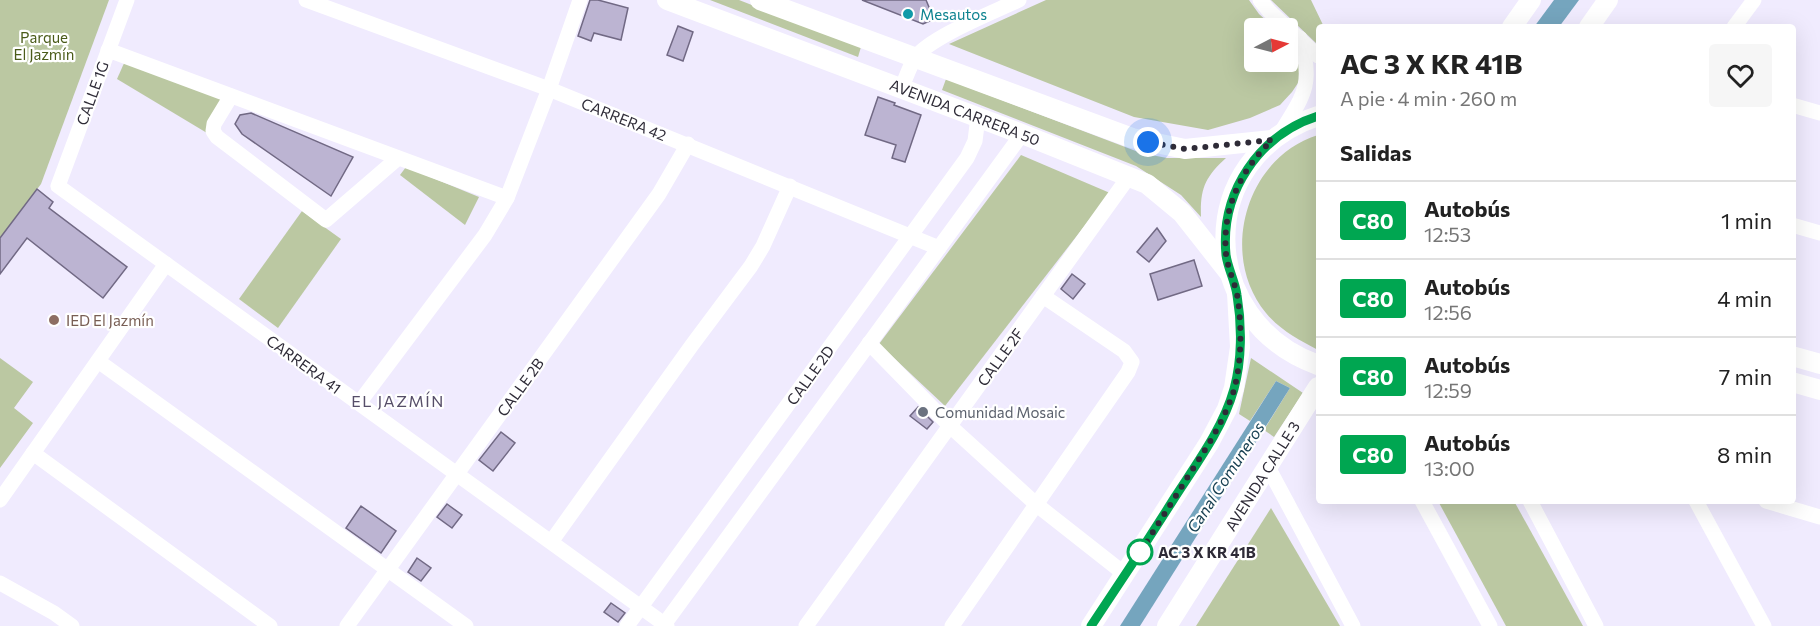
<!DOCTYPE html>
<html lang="es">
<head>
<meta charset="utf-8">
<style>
  body { margin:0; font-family:Commissioner,sans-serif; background:#f6f6f6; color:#222; height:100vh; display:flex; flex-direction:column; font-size:22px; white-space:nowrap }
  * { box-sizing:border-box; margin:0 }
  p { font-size:20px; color:#767676 }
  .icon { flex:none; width:33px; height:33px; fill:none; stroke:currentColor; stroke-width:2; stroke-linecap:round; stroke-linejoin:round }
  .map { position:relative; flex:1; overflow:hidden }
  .panel { position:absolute; left:1316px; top:24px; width:480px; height:480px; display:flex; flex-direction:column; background:#fff; border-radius:6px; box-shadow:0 6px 24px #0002 }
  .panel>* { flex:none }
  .badge { padding:0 12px; border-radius:4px; font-size:21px; line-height:39px }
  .needle { width:39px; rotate:84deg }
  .fabs { position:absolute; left:1244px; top:18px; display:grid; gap:12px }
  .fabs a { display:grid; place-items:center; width:54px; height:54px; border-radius:6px; background:#fff; box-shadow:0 6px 24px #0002; font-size:30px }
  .you { position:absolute; width:30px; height:30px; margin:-15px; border:4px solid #fff; border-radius:50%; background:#1a73e8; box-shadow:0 0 0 9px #1a73e833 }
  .map>.badge { position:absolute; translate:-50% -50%; box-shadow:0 0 0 3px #fff }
  h2 { padding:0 24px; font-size:22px; line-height:54px }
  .round { display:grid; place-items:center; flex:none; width:63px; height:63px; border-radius:6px; background:#f6f6f6 }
  .summary { display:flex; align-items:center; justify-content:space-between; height:102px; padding:0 24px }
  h1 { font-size:28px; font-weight:700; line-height:45px }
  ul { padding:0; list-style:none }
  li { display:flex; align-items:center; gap:18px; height:78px; padding:0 24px; border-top:2px solid #e0e0e0 }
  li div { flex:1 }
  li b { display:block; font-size:22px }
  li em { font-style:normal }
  li .badge { min-width:66px; font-weight:700; text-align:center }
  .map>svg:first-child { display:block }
  .green { fill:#bbc8a2 }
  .water { fill:#75a5be }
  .building { fill:#bcb4d2; stroke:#716984; stroke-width:1.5 }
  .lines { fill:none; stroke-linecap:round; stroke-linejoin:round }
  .minor { stroke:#fff; stroke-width:15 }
  .major { stroke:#fff; stroke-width:20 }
  .line-casing { stroke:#fff; stroke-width:14 }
  .line { stroke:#00a651; stroke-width:9 }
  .walk { stroke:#2e2b37; stroke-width:6; stroke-dasharray:0 10.8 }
  .culture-dot { fill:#0f9aa8; stroke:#fff; stroke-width:2 }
  .education-dot { fill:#8d6e63; stroke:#fff; stroke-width:2 }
  .worship-dot { fill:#6b7280; stroke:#fff; stroke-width:2 }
  .stop-dot { fill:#fff; stroke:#00a651; stroke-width:3 }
  .labels { text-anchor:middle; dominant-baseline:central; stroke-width:4.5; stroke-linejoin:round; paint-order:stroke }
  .culture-label { font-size:15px; fill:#0d838f; stroke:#fff; text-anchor:start }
  .park-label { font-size:15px; fill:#4a5b19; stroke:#fff }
  .street-label { font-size:15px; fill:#2e2b37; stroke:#fff }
  .education-label { font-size:15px; fill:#785e54; stroke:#fff; text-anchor:start }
  .worship-label { font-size:15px; fill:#5b616d; stroke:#fff; text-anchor:start }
  .stop-label { font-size:15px; font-weight:bold; fill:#2e2b37; stroke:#fff; text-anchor:start }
  .neighbourhood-label { font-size:16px; letter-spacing:1.5px; fill:#564e68; stroke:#fff }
  .water-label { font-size:16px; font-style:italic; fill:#174052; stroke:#fff }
</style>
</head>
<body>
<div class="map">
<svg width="1820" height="626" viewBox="0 0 1820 626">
  <rect width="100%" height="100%" fill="#f0ebfe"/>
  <g class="green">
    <polygon points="0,0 109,0 41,184 0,238"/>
    <polygon points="710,0 739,0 861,47 858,57"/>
    <polygon points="1046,0 1249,0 1259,14 1275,28 1254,28 1254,62 1287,62 1287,38 1295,47 1301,60 1300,80 1292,92 1280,105 1250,118 1208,130 1134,117 949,44"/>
    <polygon points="1271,0 1311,0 1324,27 1318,27 1318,45"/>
    <polygon points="125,61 223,97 207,133 117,79"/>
    <path d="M946,79L1141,153L1167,158H1226C1205,177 1200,189 1201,217L1181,195L1136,166L942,90Z"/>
    <path d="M1318,135V350C1299,340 1280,330 1266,313C1218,255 1246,157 1318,135Z"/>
    <polygon points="1021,155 1110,193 945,406 879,344"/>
    <polygon points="406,167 479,197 465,225 400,175"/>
    <polygon points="302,211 341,239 278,328 239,299"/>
    <polygon points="0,358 33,382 14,408 33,423 0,468"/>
    <polygon points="1251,358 1303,393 1274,437 1264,430 1290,388 1276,381 1250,421 1239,414"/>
    <polygon points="1438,501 1514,501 1583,626 1506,626"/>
    <polygon points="1271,508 1340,626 1196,626"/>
  </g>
  <g class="water">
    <polygon points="1554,0 1579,0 1559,27 1534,27"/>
    <polygon points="1276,381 1290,388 1140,626 1120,626"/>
  </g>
  <g class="building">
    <polygon points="590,0 598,0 628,8 621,40 594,33 591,41 578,36"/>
    <polygon points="862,0 926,0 934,19 923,24"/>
    <polygon points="678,26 693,32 683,61 667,55"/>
    <polygon points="878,97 895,103 894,105 921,115 905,162 892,158 896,145 865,135"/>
    <polygon points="251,113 353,157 331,196 242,134 235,124 240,115"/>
    <polygon points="37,189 53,202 49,208 127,267 103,298 27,238 0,274 0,238"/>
    <polygon points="1157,228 1166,241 1149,262 1137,252"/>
    <polygon points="1194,260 1202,286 1158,300 1150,274"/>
    <polygon points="1072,274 1085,284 1073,299 1061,289"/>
    <polygon points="918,407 933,422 927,429 910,416"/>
    <polygon points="501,432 515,443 493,471 479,460"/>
    <polygon points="447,504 462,515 452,528 437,517"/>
    <polygon points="361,506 396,531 381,553 346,528"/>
    <polygon points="417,558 431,568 421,581 408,572"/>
    <polygon points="611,603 625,613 618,622 604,612"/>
  </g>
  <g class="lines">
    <g class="minor">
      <polyline points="127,0 58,186 667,626"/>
      <polyline points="306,0 549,89 939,248"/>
      <polyline points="1260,0 1269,11 1318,56"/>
      <polyline points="1734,27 1754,0"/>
      <polyline points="108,50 507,198"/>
      <path d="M901,88C906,79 909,67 915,58C930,37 994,12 1019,0"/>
      <polyline points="231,96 214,124 213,131 217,137 326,220 398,158"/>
      <polyline points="1792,105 1820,113"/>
      <path d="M1280,134C1304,95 1314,84 1300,38"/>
      <polyline points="1792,225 1820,233"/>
      <polyline points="869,343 950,426 1037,505 1126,575"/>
      <polyline points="98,361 466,626"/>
      <polyline points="359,403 485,235 507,198 549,89 580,0"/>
      <polyline points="33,453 270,626"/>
      <polyline points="1268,467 1353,626"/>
      <polyline points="0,500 166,264"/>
      <polyline points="1422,501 1490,626"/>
      <polyline points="1530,501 1596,626"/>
      <polyline points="1696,501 1764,626"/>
      <polyline points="1766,501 1820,517"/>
      <polyline points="551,542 692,345 751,266 763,246 790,186"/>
      <polyline points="0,583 54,613 72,626"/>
      <polyline points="347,626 659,194 688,144"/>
      <polyline points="627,626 967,158 975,141 978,117"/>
      <polyline points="663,626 1022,134"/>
      <polyline points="806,626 1130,175"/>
      <polyline points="952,626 1128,372 1132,362 1124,351 1043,296"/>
    </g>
    <g class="major">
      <polyline points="667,0 1022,134 1147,184 1182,213 1230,274"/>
      <polyline points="760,0 1132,138 1185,149 1272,140"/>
      <polyline points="1512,27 1531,0"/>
      <polyline points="1589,27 1608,0"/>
      <path d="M1318,116C1193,157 1196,321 1318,365"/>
      <polyline points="1792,356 1820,364"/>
      <polyline points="1792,382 1820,390"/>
      <polyline points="1091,626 1209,443 1227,409 1234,388 1240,347 1237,293"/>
      <polyline points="1167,626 1318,387"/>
    </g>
  </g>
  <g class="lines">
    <g class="line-casing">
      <path id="line" d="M1091,626C1120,583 1148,540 1175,497C1197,463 1223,428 1234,389C1242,360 1242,325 1237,295C1235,281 1228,269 1226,255C1220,192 1259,135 1318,116"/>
    </g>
    <use href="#line" class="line"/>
    <path class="walk" d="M1140,552L1138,556C1154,530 1171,504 1187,478C1205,450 1224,422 1234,390C1242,360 1242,324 1237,294C1234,281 1228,269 1226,254C1222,209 1240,171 1272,140L1185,149L1148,142"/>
  </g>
  <circle class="culture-dot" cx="908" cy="14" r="6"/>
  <circle class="education-dot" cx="54" cy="320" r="6"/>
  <circle class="worship-dot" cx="923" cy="412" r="6"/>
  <circle class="stop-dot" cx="1140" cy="552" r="12"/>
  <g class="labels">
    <g class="culture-label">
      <text x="920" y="14">Mesautos</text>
    </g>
    <g class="park-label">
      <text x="44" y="37">Parque<tspan x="44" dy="17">El Jazmín</tspan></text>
    </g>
    <g class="street-label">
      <text transform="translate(92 93) rotate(-70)">CALLE 1G</text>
      <text transform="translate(965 112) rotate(21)">AVENIDA CARRERA 50</text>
      <text transform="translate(624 119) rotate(22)">CARRERA 42</text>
      <text transform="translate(1000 357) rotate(-54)">CALLE 2F</text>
      <text transform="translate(304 364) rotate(36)">CARRERA 41</text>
      <text transform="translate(810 375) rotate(-54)">CALLE 2D</text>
      <text transform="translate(520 387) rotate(-54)">CALLE 2B</text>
      <text transform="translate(1262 476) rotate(-58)">AVENIDA CALLE 3</text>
    </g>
    <g class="education-label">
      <text x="66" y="320">IED El Jazmín</text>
    </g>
    <g class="worship-label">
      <text x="935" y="412">Comunidad Mosaic</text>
    </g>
    <g class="stop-label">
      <text x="1158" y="552">AC 3 X KR 41B</text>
    </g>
    <g class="neighbourhood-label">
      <text x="398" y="400">EL JAZMÍN</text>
    </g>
    <g class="water-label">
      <text transform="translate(1225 477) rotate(-57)">Canal Comuneros</text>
    </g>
  </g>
</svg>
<div class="fabs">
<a><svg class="needle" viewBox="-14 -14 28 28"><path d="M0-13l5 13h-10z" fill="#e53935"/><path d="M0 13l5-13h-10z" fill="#767676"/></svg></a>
</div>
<div class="you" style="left:1148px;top:142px"></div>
<section class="panel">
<div class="summary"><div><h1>AC 3 X KR 41B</h1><p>A pie · 4 min · 260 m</p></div><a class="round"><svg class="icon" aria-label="heart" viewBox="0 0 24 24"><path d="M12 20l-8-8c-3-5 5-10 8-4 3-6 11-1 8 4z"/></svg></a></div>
<h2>Salidas</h2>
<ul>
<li><span class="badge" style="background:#00a651;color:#fff">C80</span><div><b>Autobús</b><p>12:53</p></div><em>1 min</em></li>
<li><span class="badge" style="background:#00a651;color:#fff">C80</span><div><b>Autobús</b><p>12:56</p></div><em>4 min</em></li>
<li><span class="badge" style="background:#00a651;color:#fff">C80</span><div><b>Autobús</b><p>12:59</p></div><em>7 min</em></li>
<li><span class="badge" style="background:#00a651;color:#fff">C80</span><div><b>Autobús</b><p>13:00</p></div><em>8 min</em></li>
</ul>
</section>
</div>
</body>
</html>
